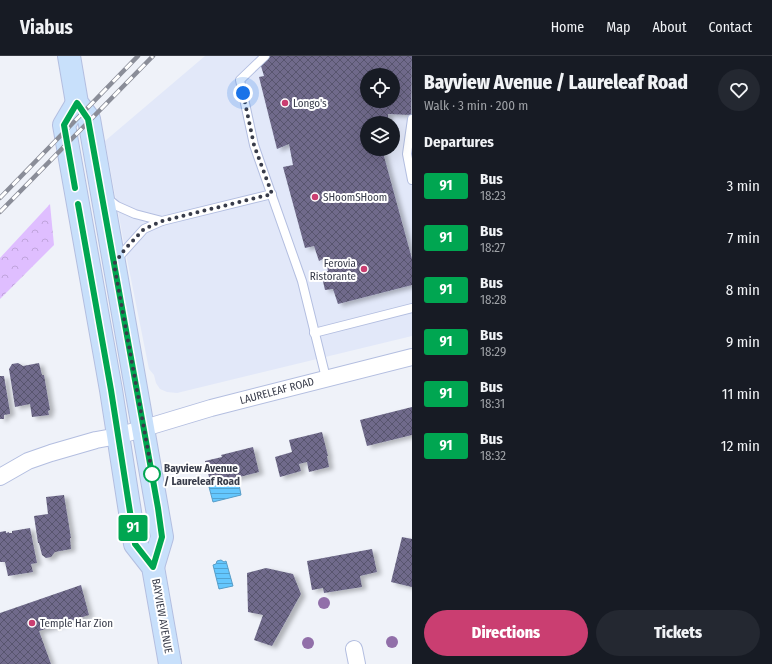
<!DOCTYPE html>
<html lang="en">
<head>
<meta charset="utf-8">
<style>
  body { margin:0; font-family:"Fira Sans Condensed",sans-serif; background:#242831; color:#f1f3f6; height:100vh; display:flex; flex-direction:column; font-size:15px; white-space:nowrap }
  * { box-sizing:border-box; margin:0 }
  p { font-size:13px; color:#9ea1a6 }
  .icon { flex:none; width:22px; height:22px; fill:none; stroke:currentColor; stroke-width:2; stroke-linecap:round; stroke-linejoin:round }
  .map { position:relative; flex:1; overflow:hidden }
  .sheet { display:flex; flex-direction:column; background:#171b24; width:360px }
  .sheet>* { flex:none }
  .badge { padding:0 8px; border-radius:3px; font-size:14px; line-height:26px }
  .fabs { position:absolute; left:360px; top:12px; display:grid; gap:8px }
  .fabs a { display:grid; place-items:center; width:40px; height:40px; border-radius:50%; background:#171b24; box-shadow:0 4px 16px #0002; font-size:20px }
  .you { position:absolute; width:20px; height:20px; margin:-10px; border:3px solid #fff; border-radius:50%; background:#1a73e8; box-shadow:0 0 0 6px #1a73e833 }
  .map>.badge { position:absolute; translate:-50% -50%; box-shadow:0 0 0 2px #fff }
  h2 { padding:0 12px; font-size:15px; line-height:36px }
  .round { display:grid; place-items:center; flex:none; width:42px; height:42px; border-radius:21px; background:#242831 }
  .headline { display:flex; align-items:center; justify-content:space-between; height:68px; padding:0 12px }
  h1 { font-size:19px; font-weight:800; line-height:30px }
  .button { display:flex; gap:8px; margin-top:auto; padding:8px 12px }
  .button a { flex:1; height:46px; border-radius:24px; background:#ca3e71; color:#fff; font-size:16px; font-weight:800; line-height:46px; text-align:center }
  .button a+a { background:#242831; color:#f1f3f6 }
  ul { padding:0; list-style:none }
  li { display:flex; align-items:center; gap:12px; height:52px; padding:0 12px }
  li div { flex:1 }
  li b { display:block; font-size:15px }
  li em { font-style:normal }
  li .badge { min-width:44px; font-weight:700; text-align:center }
  header { display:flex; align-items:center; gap:24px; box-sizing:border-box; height:56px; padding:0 20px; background:#171b24; border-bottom:1px solid #363941 }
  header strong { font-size:19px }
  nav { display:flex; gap:22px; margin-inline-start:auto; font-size:14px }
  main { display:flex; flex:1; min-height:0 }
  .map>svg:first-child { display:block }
  .built { fill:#e2e8f9; fill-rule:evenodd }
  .forest { fill:url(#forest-crowns) }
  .water { fill:url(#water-rules); stroke:#579dc8 }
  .building { fill:url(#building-cross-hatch); fill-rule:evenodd; filter:url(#shadow) }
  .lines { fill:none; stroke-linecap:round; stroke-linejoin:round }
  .lane-casing { stroke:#b3bee0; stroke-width:10 }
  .street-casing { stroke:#b3bee0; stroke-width:18 }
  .secondary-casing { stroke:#b3bee0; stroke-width:24 }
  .lane { stroke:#fff; stroke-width:8 }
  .street { stroke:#fff; stroke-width:16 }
  .secondary { stroke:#c8e0fb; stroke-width:22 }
  .rail-casing { stroke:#8a8d98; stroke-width:4.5 }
  .rail { stroke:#fff; stroke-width:3; stroke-dasharray:9; stroke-linecap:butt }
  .tree { fill:#916fa9 }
  .line-casing { stroke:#fff; stroke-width:9 }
  .line { stroke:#00a651; stroke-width:6 }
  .walk { stroke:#383c4a; stroke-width:4; stroke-dasharray:0 7.2 }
  .poi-dot { fill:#ca3e71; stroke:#fff; stroke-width:1.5 }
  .stop-dot { fill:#fff; stroke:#00a651; stroke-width:2 }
  .labels { text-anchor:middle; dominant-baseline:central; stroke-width:4; stroke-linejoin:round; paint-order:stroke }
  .poi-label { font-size:11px; fill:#383c4a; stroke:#fff; text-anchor:start }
  .street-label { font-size:11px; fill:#383c4a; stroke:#fff }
  .stop-label { font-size:11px; font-weight:bold; fill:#383c4a; stroke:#fff; text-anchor:start }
</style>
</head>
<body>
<header>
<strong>Viabus</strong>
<nav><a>Home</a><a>Map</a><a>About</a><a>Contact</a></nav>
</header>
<main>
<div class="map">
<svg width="412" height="608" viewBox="0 0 412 608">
  <defs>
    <pattern id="forest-crowns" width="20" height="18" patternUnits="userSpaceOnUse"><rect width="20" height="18" fill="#dfbeff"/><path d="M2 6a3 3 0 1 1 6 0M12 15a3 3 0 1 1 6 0" fill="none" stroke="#c0a4dc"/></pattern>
    <pattern id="water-rules" width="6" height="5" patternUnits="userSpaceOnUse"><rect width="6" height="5" fill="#64c7fe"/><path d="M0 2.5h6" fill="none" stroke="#53a3d0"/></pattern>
    <pattern id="building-cross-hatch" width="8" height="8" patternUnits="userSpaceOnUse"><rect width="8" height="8" fill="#6f6b8b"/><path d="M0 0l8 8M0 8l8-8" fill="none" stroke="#58556e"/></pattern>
    <filter id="shadow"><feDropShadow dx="4.5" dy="2.5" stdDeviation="2" flood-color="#0004"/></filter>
  </defs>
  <rect width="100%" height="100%" fill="#eff2f9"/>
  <path class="built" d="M205,0H412V280L177,337L167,336L160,333L156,327L154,319L149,313L125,193L105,85ZM367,19H393V45H367ZM367,67H393V93H367Z"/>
  <polygon class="forest" points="50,148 54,189 0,243 0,202"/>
  <g class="water">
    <polygon points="238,423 241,439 213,446 209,431"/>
    <polygon points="221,504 224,506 226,505 233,530 219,533 213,509 216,508 217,505"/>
  </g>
  <g class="building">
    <path d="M269,0H412L411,59L388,58V67H367V93H382L412,203V229L338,248L333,233L325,234L321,217L328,215L325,202L319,205L314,190L305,192L283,111L293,109L289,88L277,93L259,21L264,20L261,10ZM367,19H393V45H367Z"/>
    <polygon points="18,307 23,310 39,307 42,319 44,319 50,354 48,355 49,359 32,361 30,348 15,351 9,313 12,308"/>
    <polygon points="0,320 4,320 10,356 10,358 4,359 4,363 0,363"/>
    <polygon points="412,351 412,379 367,390 360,364"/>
    <polygon points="322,376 328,400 327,400 329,411 309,416 307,406 299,408 301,415 280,421 275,401 292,396 289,384"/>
    <polygon points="253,391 259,416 228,424 227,421 210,425 205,405 222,401 221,399"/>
    <polygon points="64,439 71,482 70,482 71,493 55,496 51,501 46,502 42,499 39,487 38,487 34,460 48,458 46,441"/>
    <polygon points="30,472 37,507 31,508 33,516 8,520 5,506 0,506 0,476 6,475 6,477 9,476 9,477 12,477 12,475"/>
    <polygon points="402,481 412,483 412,531 391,526"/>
    <polygon points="372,493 377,516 360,520 362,531 324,537 323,532 312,534 307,505"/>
    <polygon points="266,512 293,518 301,538 272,590 254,584 263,559 248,556 247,517"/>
    <polygon points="81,529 89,559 39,575 51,608 0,608 0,557"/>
  </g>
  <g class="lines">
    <g class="lane-casing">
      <g id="lane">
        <polyline points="265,0 240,24 254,89 302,225 326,322"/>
        <polyline points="412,63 407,98 412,124"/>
        <polyline points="107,142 117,150 135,158 162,165"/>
        <polyline points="117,203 144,173 162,165 272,138"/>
        <polyline points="314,277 412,252"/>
      </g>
    </g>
    <g class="street-casing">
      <g id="street">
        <polyline points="0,421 28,405 51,397 96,384 118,380 211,352 412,301"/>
        <polyline points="354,593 357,608"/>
      </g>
    </g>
    <g class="secondary-casing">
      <g id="secondary">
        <polyline points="69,0 77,47 89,63 162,481 153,511"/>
        <polyline points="77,47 64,69 111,334 135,488 153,511 170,608"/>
      </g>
    </g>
    <use href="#lane" class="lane"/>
    <use href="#street" class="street"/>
    <use href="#secondary" class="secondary"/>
    <g class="rail-casing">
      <g id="rail">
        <polyline points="0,142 138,0"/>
        <polyline points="0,156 153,0"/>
      </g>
    </g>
    <use href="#rail" class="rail"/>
  </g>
  <g class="tree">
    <circle cx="324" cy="547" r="6"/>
    <circle cx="392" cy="586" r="6"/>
    <circle cx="308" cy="587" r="6"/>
  </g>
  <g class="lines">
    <g class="line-casing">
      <polyline id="line" points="75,132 64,69 77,47 88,63 158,452 162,481 153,511 135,488 111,334 78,148"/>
    </g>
    <use href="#line" class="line"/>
    <polyline class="walk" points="152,418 153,422 114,208 125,193 144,173 162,165 272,138 254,89 243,37"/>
  </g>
  <g class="poi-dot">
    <circle cx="285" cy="47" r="4"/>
    <circle cx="315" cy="141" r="4"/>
    <circle cx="364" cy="213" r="4"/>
    <circle cx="32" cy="567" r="4"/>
  </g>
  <circle class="stop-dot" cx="152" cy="418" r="8"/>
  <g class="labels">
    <g class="poi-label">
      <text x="293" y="47">Longo's</text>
      <text x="323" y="141">SHoomSHoom</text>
      <text x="356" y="207" text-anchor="end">Ferovia<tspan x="356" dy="13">Ristorante</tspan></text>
      <text x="40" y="567">Temple Har Zion</text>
    </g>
    <g class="street-label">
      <text transform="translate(277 335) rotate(-15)">LAURELEAF ROAD</text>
      <text transform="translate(162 560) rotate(80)">BAYVIEW AVENUE</text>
    </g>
    <g class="stop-label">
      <text x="164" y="412">Bayview Avenue<tspan x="164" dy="13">/ Laureleaf Road</tspan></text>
    </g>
  </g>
</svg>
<div class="fabs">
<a><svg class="icon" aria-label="locate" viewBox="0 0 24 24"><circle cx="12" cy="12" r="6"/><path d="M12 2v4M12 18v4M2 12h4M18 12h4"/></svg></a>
<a><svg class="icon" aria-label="layers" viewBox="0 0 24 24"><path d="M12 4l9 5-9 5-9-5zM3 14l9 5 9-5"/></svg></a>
</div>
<div class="you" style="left:243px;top:37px"></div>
<b class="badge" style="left:133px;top:472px;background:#00a651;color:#fff">91</b>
</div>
<section class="sheet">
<div class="headline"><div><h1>Bayview Avenue / Laureleaf Road</h1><p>Walk · 3 min · 200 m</p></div><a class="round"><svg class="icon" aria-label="heart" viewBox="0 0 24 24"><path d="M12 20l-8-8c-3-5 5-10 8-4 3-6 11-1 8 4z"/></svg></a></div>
<h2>Departures</h2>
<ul>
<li><span class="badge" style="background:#00a651;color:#fff">91</span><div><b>Bus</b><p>18:23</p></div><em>3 min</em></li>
<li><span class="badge" style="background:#00a651;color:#fff">91</span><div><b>Bus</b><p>18:27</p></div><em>7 min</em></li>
<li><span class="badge" style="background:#00a651;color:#fff">91</span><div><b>Bus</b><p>18:28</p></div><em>8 min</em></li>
<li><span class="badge" style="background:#00a651;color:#fff">91</span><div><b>Bus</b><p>18:29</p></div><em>9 min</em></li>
<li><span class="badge" style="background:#00a651;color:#fff">91</span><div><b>Bus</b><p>18:31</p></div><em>11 min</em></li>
<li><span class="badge" style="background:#00a651;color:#fff">91</span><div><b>Bus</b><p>18:32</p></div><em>12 min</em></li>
</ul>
<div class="button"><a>Directions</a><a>Tickets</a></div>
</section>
</main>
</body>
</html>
